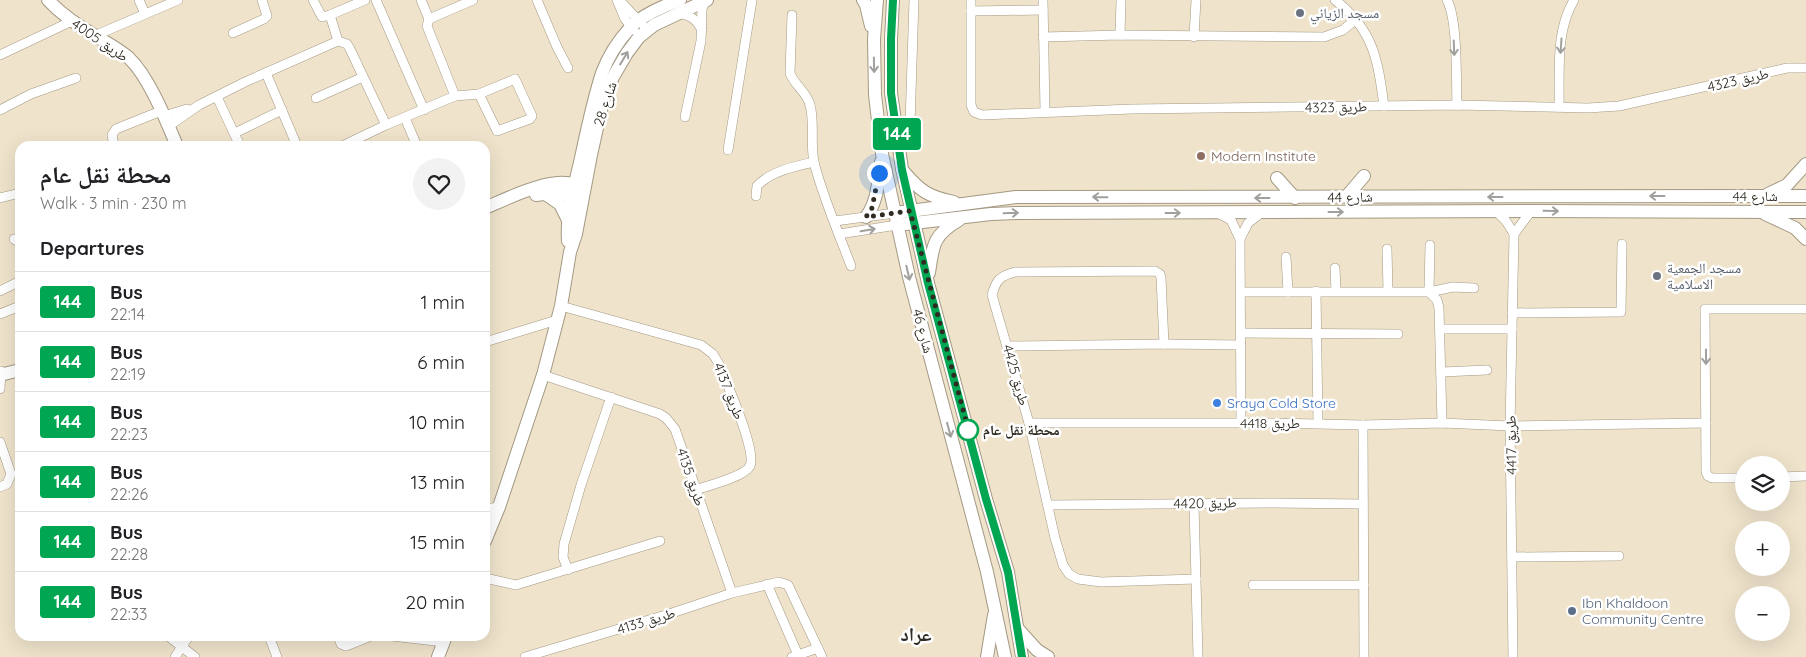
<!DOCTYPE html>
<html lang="en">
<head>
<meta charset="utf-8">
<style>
  body { margin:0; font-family:Quicksand,"Noto Naskh Arabic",sans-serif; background:#f2f2f2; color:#202124; height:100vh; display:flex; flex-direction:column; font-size:19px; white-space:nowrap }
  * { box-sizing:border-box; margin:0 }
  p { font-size:16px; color:#757577 }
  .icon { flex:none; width:28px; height:28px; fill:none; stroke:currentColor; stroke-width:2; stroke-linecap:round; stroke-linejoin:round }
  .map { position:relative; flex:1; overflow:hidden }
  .panel { position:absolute; left:15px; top:141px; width:475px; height:500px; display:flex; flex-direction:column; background:#fff; border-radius:15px; box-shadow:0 5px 20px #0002 }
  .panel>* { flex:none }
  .badge { padding:0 10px; border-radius:4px; font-size:18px; line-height:32px }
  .buttons { position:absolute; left:1735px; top:456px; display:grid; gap:10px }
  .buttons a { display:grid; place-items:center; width:55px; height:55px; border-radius:50%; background:#fff; box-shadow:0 5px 20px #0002; font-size:25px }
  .you { position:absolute; width:25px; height:25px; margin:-12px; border:4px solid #fff; border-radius:50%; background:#1a73e8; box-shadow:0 0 0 8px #1a73e833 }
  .map>.badge { position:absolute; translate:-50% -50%; box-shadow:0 0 0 2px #fff }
  h2 { padding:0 25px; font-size:19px; line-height:45px }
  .round { display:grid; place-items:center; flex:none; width:52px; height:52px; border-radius:26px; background:#f2f2f2 }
  .summary { display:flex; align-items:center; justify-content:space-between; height:85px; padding:0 25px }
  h1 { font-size:24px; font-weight:700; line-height:38px }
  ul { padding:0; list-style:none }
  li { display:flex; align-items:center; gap:15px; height:60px; padding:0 25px; border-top:1px solid #e0e0e0 }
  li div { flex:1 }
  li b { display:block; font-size:19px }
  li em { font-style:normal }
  li .badge { min-width:55px; font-weight:700; text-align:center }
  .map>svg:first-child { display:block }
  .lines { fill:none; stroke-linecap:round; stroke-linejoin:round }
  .street-casing { stroke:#a49983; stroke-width:10 }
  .secondary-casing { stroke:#a49983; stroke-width:14 }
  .street { stroke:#fff; stroke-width:9 }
  .secondary { stroke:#fff; stroke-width:12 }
  .oneway { stroke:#a1a09c }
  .line-casing { stroke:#fff; stroke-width:11 }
  .line { stroke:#00a651; stroke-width:8 }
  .walk { stroke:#2f2b22; stroke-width:5; stroke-dasharray:0 9 }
  .worship-dot { fill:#6b7280; stroke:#fff; stroke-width:2 }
  .education-dot { fill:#8d6e63; stroke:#fff; stroke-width:2 }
  .shop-dot { fill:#3f7fe0; stroke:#fff; stroke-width:2 }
  .stop-dot { fill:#fff; stroke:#00a651; stroke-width:2.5 }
  .service-dot { fill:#5c6f8a; stroke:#fff; stroke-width:2 }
  .labels { text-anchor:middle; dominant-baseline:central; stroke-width:5; stroke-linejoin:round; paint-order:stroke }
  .worship-label { font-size:14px; fill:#5b616d; stroke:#fff; text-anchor:start }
  .street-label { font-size:14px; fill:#2f2b22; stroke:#fff }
  .education-label { font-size:14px; fill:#785e54; stroke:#fff; text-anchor:start }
  .shop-label { font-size:14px; fill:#366cbe; stroke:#fff; text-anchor:start }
  .stop-label { font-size:14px; font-weight:bold; fill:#2f2b22; stroke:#fff; text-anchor:start }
  .service-label { font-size:14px; fill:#4e5e75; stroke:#fff; text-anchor:start }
  .district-label { font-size:19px; font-weight:bold; fill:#2f2b22; stroke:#fff }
</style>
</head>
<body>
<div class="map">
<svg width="1806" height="657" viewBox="0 0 1806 657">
  <rect width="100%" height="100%" fill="#efe3cb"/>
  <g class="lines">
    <g class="street-casing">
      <g id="street">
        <polyline points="139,0 145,14"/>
        <polyline points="313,0 322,17 330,15 338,41"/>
        <polyline points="376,0 424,110"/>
        <polyline points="421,0 429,19 427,26 455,96 479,94"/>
        <polyline points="537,0 557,47 568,68"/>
        <polyline points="617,0 625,19 634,30"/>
        <polyline points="619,0 642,24"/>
        <polyline points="971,0 971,105 974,112 982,115 1132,109 1457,105 1588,108 1619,106 1787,68 1806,68"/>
        <polyline points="1043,0 1045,112"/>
        <path d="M1335,0C1374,30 1378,61 1384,106"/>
        <path d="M1447,0C1458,20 1456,81 1457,105"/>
        <polyline points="971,11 1043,10"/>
        <path d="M678,13C690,15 696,19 702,30"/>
        <polyline points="330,15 365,0"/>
        <path d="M792,15L790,73C794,85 807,92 810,105C815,123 810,143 814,162C822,195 839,234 851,266"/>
        <polyline points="429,19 473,0"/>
        <polyline points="233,33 264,19 267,16 262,0"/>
        <polyline points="1120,35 1121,0"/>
        <polyline points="94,36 178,0"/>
        <polyline points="1043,37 1120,35 1324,37 1343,30 1356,19"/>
        <polyline points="1194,37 1196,0"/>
        <polyline points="338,41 347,44 350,49 386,125"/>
        <polyline points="0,55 72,21"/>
        <polyline points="266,73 297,146"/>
        <polygon points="515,79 532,116 530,119 497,131 479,94"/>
        <polyline points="217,97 240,146"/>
        <polyline points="316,98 363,77"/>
        <path d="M1559,107C1560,71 1555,32 1574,0"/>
        <polyline points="0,110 31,94 76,78"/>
        <polyline points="164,116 187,109"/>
        <polyline points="685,117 701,41 702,9 705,1"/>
        <polyline points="405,118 417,146"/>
        <polyline points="910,124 914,0"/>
        <polyline points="169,126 199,105 245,82 338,41"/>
        <polyline points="235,133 282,110"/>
        <polyline points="114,146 112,135 116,129 161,111"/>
        <polyline points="342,146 386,125 455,96"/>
        <polyline points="728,150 752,0"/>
        <path d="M756,196L757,186C771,171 796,166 814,162"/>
        <polyline points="0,198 20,193"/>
        <polyline points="1496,211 1506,221 1514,234"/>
        <polyline points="1218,213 1231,220 1240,239 1241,423"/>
        <polyline points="835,221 895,213"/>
        <polyline points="839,234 897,225"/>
        <polyline points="14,239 17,241 20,239"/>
        <polyline points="1240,239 1248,223 1261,213"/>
        <polyline points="1430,245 1429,292 1453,287 1474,288"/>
        <polyline points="1387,249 1388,291"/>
        <polyline points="1286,257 1288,292"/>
        <polyline points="1335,268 1336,291"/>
        <polyline points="0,291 20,281"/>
        <polyline points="1316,291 1318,423"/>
        <polyline points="1241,292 1429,292 1437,300 1439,308 1442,423"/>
        <path d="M561,306L701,345L713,354L719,364C726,382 757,450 750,466C744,477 707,486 695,490"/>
        <polyline points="1512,313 1621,312 1622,244"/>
        <polyline points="0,314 20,306"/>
        <polyline points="1440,329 1512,329"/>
        <polyline points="1241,333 1398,334"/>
        <polyline points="485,342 557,320"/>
        <path d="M1164,344L1161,278L1160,274L1155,271L1015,272C1000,276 996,280 992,295L1029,423L1055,538L1063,565L1069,574L1078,579L1101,582L1196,579"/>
        <polyline points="1008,346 1164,344 1241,345"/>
        <polyline points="1442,372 1487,370"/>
        <polyline points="543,375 660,414 666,418 675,429 732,593"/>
        <polyline points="0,389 1,371"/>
        <polyline points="1029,423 1272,423 1363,425 1442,423 1510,426 1706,423"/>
        <polyline points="1363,425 1364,657"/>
        <polyline points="0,442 11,474 7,484 0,487"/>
        <polyline points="1781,477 1806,476"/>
        <polyline points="1744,478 1712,478 1708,476 1706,472 1705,309 1806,309"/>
        <polyline points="1194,504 1198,657"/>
        <polyline points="1048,505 1273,503 1363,504"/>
        <polyline points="485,509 499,507"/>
        <polyline points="1512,557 1619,556"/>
        <polyline points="568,570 563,557 564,544 581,485 611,397"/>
        <polyline points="485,578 516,585 660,541"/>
        <polyline points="767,584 798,655"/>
        <polyline points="1253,585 1364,585"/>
        <polyline points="168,636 195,657"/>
        <polyline points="269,636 277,657"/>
        <polyline points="338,636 341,644 346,646 371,636"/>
        <polyline points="392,636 444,642"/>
        <polyline points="175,657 189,636"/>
        <polyline points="525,657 669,614 732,593 779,582 788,585 822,657"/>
        <polyline points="792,657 818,648"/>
        <polyline points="1513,657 1510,426 1514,234 1531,211"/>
      </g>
    </g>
    <g class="secondary-casing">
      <g id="secondary">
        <path d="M48,0C61,14 77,25 94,35C105,42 119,49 129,58C149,77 166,120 177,146"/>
        <polyline points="863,0 866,5 871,26"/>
        <polyline points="877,0 874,39 875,95 882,154 909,277 987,572 1005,657"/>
        <polyline points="893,0 891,39 891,93 902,169 928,283 986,499 1008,572 1022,657"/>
        <path d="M904,172C920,191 929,197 954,202"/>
        <polyline points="1277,178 1295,198"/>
        <polyline points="544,193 560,204 569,222"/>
        <polyline points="1768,194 1787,185 1806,164"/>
        <polyline points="536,195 552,193 573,195 580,193"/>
        <polyline points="1347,196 1364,176"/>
        <path d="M485,208C504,200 563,170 580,189"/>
        <polyline points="895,213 1016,197 1806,196"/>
        <polyline points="1765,214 1795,228 1806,239"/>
        <path d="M866,217C878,201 878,181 881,162"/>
        <polyline points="897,225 991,214 1017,213 1531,211 1806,212"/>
        <path d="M568,241C566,214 575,184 581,158C587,130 593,101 602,73C608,57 619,40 630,28C640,16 666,5 680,0"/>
        <path d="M929,273C933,245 933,235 959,220"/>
        <polyline points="0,375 20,370"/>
        <polyline points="485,541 499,507 543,375 561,306 570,252 576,234 591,155 603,101 613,77 627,53 639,37 654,25 707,0"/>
        <polyline points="1018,629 1037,650 1048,657"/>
        <polyline points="438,657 446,636"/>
        <polyline points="987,657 994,615"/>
      </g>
    </g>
    <use href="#street" class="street"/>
    <use href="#secondary" class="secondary"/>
  </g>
  <defs><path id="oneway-shaft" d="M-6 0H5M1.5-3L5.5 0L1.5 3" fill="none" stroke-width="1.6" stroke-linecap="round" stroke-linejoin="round" transform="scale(1.25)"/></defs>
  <g class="oneway">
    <use href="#oneway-shaft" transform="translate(1561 46) rotate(94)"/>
    <use href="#oneway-shaft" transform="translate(1454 48) rotate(88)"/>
    <use href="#oneway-shaft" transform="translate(624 58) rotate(-59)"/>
    <use href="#oneway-shaft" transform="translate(874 65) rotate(89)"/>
    <use href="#oneway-shaft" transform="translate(1657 196) rotate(180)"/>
    <use href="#oneway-shaft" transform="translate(1100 197) rotate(-179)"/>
    <use href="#oneway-shaft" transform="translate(1495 197) rotate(-180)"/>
    <use href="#oneway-shaft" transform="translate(1262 198) rotate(-180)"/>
    <use href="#oneway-shaft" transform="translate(1551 211) rotate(1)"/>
    <use href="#oneway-shaft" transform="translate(1336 212)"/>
    <use href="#oneway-shaft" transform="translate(1011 213) rotate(-2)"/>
    <use href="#oneway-shaft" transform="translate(1173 213)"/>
    <use href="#oneway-shaft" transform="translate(868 230) rotate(-10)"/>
    <use href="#oneway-shaft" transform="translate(908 273) rotate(77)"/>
    <use href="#oneway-shaft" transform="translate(1706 357) rotate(90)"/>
    <use href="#oneway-shaft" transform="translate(949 430) rotate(75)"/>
  </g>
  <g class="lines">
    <g class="line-casing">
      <polyline id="line" points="893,0 891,39 891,93 902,170 928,283 986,499 1008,572 1022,657"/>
    </g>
    <use href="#line" class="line"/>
    <polyline class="walk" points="879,173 872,208 866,217 910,211 969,432 968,430"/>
  </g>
  <g class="worship-dot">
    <circle cx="1300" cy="13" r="5"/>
    <circle cx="1657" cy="276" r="5"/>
  </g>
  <circle class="education-dot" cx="1201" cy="156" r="5"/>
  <circle class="shop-dot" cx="1217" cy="403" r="5"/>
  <circle class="stop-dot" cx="968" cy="430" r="10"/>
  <circle class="service-dot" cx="1572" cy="611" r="5"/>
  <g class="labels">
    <g class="worship-label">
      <text x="1310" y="13">مسجد الزياني</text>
      <text x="1667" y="268">مسجد الجمعية<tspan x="1667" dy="16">الاسلامية</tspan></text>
    </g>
    <g class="street-label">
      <text transform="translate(100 40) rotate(34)">طريق 4005</text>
      <text transform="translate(1738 80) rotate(-13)">طريق 4323</text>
      <text transform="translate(605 104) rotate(-72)">شارع 28</text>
      <text transform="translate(1336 107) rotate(-1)">طريق 4323</text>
      <text x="1755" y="196">شارع 44</text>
      <text transform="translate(1350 197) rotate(-1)">شارع 44</text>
      <text transform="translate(923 331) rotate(75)">شارع 46</text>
      <text transform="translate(1016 375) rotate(74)">طريق 4425</text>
      <text transform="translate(729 391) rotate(68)">طريق 4137</text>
      <text x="1270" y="423">طريق 4418</text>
      <text transform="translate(1511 445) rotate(-91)">طريق 4417</text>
      <text transform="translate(691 477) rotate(71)">طريق 4135</text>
      <text transform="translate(1205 503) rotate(-1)">طريق 4420</text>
      <text transform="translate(646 621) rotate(-17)">طريق 4133</text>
    </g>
    <g class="education-label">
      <text x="1211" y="156">Modern Institute</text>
    </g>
    <g class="shop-label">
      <text x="1227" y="403">Sraya Cold Store</text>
    </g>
    <g class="stop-label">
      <text x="983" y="430">محطة نقل عام</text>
    </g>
    <g class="service-label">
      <text x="1582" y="603">Ibn Khaldoon<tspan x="1582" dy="16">Community Centre</tspan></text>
    </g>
    <g class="district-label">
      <text x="916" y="634">عراد</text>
    </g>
  </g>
</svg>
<div class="buttons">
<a><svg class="icon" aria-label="layers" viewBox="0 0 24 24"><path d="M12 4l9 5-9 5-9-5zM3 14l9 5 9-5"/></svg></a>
<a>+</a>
<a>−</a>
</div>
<div class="you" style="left:879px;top:173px"></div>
<b class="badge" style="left:897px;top:134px;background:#00a651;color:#fff">144</b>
<section class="panel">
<div class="summary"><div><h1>محطة نقل عام</h1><p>Walk · 3 min · 230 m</p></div><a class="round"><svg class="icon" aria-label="heart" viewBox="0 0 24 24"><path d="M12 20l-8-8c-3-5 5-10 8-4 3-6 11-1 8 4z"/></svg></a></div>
<h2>Departures</h2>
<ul>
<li><span class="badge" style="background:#00a651;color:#fff">144</span><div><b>Bus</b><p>22:14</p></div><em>1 min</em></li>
<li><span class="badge" style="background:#00a651;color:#fff">144</span><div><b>Bus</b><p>22:19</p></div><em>6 min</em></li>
<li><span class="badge" style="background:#00a651;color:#fff">144</span><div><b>Bus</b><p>22:23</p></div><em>10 min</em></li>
<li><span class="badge" style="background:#00a651;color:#fff">144</span><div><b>Bus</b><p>22:26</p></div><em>13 min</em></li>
<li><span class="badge" style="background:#00a651;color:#fff">144</span><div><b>Bus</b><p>22:28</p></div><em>15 min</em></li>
<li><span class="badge" style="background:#00a651;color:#fff">144</span><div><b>Bus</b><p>22:33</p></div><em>20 min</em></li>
</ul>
</section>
</div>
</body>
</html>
